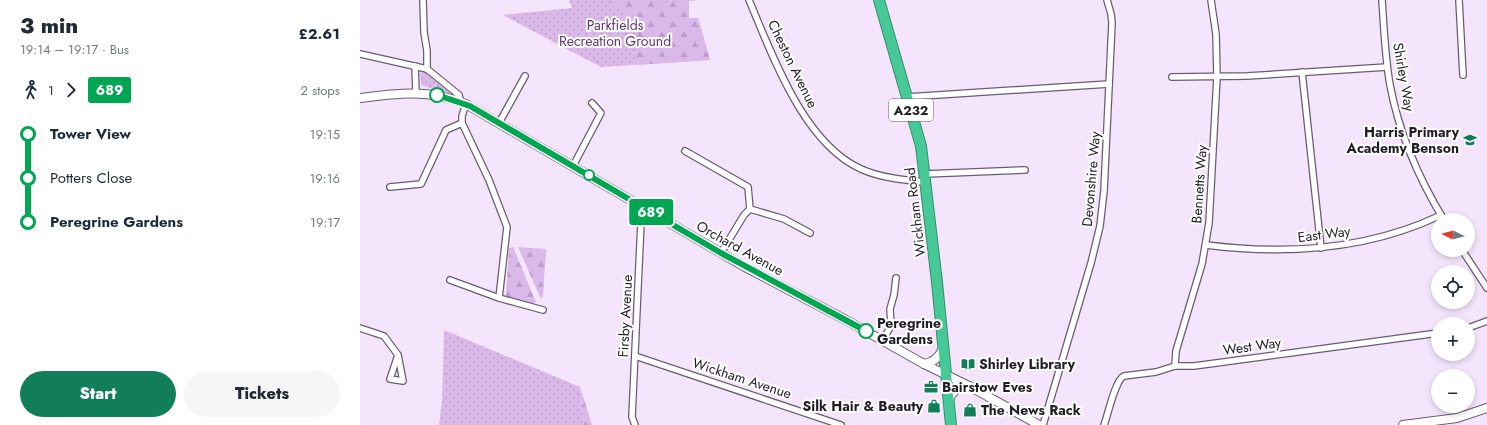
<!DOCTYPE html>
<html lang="en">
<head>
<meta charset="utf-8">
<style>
  body { margin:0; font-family:Jost,sans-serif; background:#f6f6f7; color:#1f2937; height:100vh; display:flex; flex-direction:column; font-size:15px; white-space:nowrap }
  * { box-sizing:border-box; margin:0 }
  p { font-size:13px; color:#747a83 }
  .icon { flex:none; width:22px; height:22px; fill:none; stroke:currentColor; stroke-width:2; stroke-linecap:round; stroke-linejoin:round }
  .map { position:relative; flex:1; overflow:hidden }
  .drawer { display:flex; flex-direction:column; background:#fff; width:360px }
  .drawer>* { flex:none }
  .badge { padding:0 8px; border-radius:3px; font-size:14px; line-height:26px }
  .needle { width:26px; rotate:276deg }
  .buttons { position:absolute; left:1071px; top:213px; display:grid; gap:8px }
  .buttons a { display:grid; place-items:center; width:44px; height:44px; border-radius:50%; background:#fff; box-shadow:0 2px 6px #0003; font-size:20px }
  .map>.badge { position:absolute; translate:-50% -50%; box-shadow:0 0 0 2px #fff }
  .legs { display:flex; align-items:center; gap:6px; height:44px; padding:0 20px; font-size:13px }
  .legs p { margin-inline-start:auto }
  .headline { display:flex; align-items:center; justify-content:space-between; height:68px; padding:0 20px }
  h1 { font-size:22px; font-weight:800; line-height:30px }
  .action { display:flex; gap:8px; margin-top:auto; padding:8px 20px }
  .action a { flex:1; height:46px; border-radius:24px; background:#117e59; color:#fff; font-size:16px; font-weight:800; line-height:46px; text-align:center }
  .action a+a { background:#f6f6f7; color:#1f2937 }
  ul { padding:0 20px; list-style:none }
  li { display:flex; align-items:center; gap:14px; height:44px; font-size:15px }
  li i { display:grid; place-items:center; width:6px; height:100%; margin:0 5px; background:currentColor }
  li i::after { content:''; width:10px; height:10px; margin:-5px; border:3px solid; border-radius:50%; background:#fff }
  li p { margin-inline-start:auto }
  li:first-child i { background:linear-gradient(#0000 50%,currentColor 0) }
  li:last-child i { background:linear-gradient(currentColor 50%,#0000 0) }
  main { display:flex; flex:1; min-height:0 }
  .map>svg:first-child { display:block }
  .grass { fill:url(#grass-dots) }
  .forest { fill:url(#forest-firs) }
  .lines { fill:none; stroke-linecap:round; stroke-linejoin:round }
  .street-casing { stroke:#6a5c70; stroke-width:8 }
  .secondary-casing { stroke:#6a5c70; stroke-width:10 }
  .highway-casing { stroke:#3a8d6f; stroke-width:12 }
  .street { stroke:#fff; stroke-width:5.5 }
  .secondary { stroke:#fff; stroke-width:8 }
  .highway { stroke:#46c997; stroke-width:10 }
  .line-1-casing { stroke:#fff; stroke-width:9 }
  .line-1 { stroke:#00a651; stroke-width:6 }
  .stop-1-dot { fill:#fff; stroke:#00a651; stroke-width:2 }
  .labels { text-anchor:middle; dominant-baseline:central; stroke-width:4; stroke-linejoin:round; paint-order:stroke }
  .shield { fill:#fff; stroke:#656167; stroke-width:1 }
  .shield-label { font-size:13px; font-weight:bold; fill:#231d26 }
  .park-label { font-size:14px; fill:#603373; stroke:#fff }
  .street-label { font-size:14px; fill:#231d26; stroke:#fff }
  .poi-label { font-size:14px; font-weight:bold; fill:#231d26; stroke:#fff; text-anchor:start }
  .stop-label { font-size:14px; font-weight:bold; fill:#231d26; stroke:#fff; text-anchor:start }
</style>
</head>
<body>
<main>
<section class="drawer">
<div class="headline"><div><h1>3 min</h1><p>19:14 – 19:17 · Bus</p></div><b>£2.61</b></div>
<div class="legs"><svg class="icon" aria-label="walk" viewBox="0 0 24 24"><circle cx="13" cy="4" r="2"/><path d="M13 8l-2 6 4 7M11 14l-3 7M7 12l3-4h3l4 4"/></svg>1<svg class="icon" aria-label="forward" viewBox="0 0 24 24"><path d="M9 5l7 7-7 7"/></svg><b class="badge" style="background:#00a651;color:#fff">689</b><p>2 stops</p></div>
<ul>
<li><i style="color:#00a651"></i><b>Tower View</b><p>19:15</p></li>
<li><i style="color:#00a651"></i><span>Potters Close</span><p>19:16</p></li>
<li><i style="color:#00a651"></i><b>Peregrine Gardens</b><p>19:17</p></li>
</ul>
<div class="action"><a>Start</a><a>Tickets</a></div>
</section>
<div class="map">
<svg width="1127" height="425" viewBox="0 0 1127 425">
  <defs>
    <pattern id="grass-dots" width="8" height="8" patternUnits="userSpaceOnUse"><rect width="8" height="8" fill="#dab8e9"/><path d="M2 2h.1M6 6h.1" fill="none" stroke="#bb9ec8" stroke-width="1.8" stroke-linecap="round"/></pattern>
    <pattern id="forest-firs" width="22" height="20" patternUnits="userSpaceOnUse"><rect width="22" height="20" fill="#dab8e9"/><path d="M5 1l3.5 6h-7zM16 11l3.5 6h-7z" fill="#bb9ec8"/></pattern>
  </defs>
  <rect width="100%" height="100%" fill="#f4e5fc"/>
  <g class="grass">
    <polygon points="209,0 340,0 329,1 329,18 338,18 350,60 241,67 143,15 212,8"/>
    <polygon points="63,71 89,92 90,95 61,85 60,74"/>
    <polygon points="84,330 220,387 224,425 79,425 82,402"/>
  </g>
  <g class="forest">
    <polygon points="252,0 297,0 299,3 329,1 329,18 338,18 350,60 277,65 274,17 252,6"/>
    <polygon points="153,247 176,302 173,304 146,296 149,248"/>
    <polygon points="158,247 186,249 183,296 181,299"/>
    <polygon points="220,387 232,425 224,425"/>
  </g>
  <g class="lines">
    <g class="street-casing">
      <g id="street">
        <polyline points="63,0 64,32 67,51 67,69"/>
        <path d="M389,0C412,54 443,143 501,169C521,178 544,180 566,182"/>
        <path d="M1022,0C1024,28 1025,57 1030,85C1039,133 1059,179 1084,220"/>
        <polyline points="1099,0 1103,75"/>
        <polyline points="0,54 67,69 99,95 100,99 99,101"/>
        <polyline points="55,66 56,93"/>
        <polyline points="942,72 961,248"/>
        <polyline points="812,77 887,76 1027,67"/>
        <polyline points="547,97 749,84"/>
        <polyline points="106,104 102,116 102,123 129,180 147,227 139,298"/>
        <polyline points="139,123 165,76"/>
        <polyline points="325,151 388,187 390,209 424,219 450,233"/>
        <polyline points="213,166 241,113 232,103"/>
        <polyline points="565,174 665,170"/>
        <polyline points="30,187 61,184 86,130 102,123"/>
        <path d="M846,245C926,255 1008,250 1081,215"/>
        <polyline points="1102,250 1127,288"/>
        <polyline points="361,253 384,215 390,209"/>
        <polyline points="90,280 139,298 183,310"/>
        <polyline points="0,328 24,336 38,355 30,379 43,381 38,355"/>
        <polyline points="1108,328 1127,321"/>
        <polyline points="523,341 531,325 530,309 534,295 536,278"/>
        <polyline points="275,356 481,425"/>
        <polyline points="815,366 816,351 842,264 849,223 857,77 856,34 851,0"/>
        <polyline points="275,425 272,417 281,222 283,215 286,209"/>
        <polyline points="683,425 731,263 740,226 744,191 752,23 751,14 747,0"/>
        <path d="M744,425C748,415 755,380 764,376L796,372L815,366H834L1078,333"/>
      </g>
    </g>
    <g class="secondary-casing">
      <g id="secondary">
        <path d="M0,98C38,93 70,89 106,104L385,267L486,320L564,364L609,386L679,425"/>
        <path d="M564,364C574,362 578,358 583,349"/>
        <path d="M589,401C592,390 598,388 609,386"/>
        <polyline points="1043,425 1097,418 1127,408"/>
      </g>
    </g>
    <g class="highway-casing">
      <polyline id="highway" points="519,0 561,146 577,282 591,425"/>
    </g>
    <use href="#street" class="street"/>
    <use href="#secondary" class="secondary"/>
    <use href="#highway" class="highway"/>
  </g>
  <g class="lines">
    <g class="line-1-casing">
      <polyline id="line-1" points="77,95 110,106 361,253 506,331"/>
    </g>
    <use href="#line-1" class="line-1"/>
  </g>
  <defs>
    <g id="school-bare" transform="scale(1.08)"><path d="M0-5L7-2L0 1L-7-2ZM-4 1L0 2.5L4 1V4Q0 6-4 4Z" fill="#117e59" stroke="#fff" stroke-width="2.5" paint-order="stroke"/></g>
    <g id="library-bare" transform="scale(1.08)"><path d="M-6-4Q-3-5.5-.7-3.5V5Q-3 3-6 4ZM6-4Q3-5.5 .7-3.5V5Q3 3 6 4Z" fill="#117e59" stroke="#fff" stroke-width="2.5" paint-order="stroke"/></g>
    <g id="office-bare" transform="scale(1.08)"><path d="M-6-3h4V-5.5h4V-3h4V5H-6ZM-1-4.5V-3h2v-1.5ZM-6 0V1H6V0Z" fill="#117e59" stroke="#fff" stroke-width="2.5" paint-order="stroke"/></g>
    <g id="shop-bare" transform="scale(1.08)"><path d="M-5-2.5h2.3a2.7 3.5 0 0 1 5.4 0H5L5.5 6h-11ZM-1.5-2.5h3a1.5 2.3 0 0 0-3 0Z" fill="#117e59" stroke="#fff" stroke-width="2.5" paint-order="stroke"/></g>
  </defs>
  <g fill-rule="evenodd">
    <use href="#school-bare" x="1110" y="140"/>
    <use href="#library-bare" x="608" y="364"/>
    <use href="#office-bare" x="571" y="387"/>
    <use href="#shop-bare" x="574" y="406"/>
    <use href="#shop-bare" x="610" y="410"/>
  </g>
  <g class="stop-1-dot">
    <circle cx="77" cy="95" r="7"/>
    <circle cx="229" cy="175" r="5"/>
    <circle cx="506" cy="331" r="7"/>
  </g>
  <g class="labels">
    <rect class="shield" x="529" y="99" width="44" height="22" rx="3"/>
    <g class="shield-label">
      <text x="551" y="110">A232</text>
    </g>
    <g class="park-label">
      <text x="255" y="25">Parkfields<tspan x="255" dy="16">Recreation Ground</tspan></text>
    </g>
    <g class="street-label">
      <text transform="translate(433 64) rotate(64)">Cheston Avenue</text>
      <text transform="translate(1044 77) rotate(80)">Shirley Way</text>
      <text transform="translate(731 179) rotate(-85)">Devonshire Way</text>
      <text transform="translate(839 184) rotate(-86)">Bennetts Way</text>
      <text transform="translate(555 212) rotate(-97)">Wickham Road</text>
      <text transform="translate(964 234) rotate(-7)">East Way</text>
      <text transform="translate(380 248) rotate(29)">Orchard Avenue</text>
      <text transform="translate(265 316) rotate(-87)">Firsby Avenue</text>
      <text transform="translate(892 346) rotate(-8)">West Way</text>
      <text transform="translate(382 378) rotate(18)">Wickham Avenue</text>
    </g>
    <g class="poi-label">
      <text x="1099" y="132" text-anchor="end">Harris Primary<tspan x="1099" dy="16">Academy Benson</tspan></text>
      <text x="619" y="364">Shirley Library</text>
      <text x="582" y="387">Bairstow Eves</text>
      <text x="563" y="406" text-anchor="end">Silk Hair &amp; Beauty</text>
      <text x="621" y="410">The News Rack</text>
    </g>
    <g class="stop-label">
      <text x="517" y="323">Peregrine<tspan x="517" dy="16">Gardens</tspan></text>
    </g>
  </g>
</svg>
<div class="buttons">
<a><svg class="needle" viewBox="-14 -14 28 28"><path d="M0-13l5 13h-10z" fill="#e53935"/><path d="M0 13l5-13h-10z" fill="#747a83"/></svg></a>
<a><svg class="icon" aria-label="locate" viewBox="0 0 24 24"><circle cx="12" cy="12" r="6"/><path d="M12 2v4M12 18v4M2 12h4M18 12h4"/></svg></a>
<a>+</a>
<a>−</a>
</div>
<b class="badge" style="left:291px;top:212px;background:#00a651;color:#fff">689</b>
</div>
</main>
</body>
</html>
